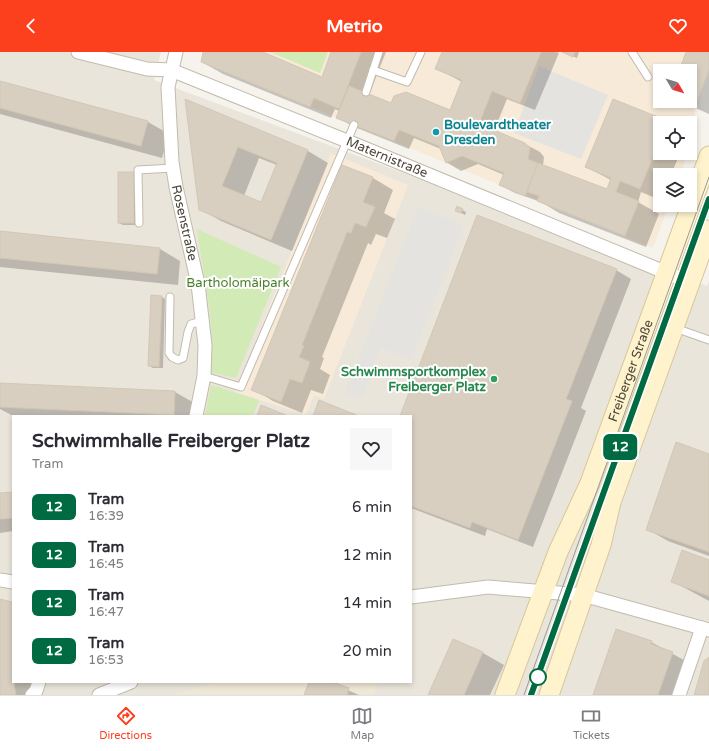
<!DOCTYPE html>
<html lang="en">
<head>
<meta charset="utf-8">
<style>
  body { margin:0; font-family:"Varela Round",sans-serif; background:#f7f7f7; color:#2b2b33; height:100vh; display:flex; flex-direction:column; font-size:15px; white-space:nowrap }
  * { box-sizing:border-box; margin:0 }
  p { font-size:13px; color:#7c7c81 }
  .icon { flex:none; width:22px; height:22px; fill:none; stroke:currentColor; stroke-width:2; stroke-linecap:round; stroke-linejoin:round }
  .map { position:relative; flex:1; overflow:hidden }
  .details { position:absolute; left:12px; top:363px; width:400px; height:268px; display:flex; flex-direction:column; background:#fff; border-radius:0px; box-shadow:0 2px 6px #0003 }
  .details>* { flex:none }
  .badge { padding:0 8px; border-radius:6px; font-size:14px; line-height:26px }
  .needle { width:26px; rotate:128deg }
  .fabs { position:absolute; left:653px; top:12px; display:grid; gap:8px }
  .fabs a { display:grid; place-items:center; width:44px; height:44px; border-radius:0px; background:#fff; box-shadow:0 2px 6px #0003; font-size:20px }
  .map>.badge { position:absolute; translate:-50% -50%; box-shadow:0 0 0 2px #fff }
  .round { display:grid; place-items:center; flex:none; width:42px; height:42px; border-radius:0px; background:#f7f7f7 }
  .headline { display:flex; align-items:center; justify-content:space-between; height:68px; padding:0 20px }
  h1 { font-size:19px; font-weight:700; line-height:30px }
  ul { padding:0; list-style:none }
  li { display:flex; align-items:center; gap:12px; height:48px; padding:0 20px }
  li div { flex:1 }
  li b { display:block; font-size:15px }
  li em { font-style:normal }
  li .badge { min-width:44px; font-weight:700; text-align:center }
  header { display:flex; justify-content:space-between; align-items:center; height:52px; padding:0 20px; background:#fc3f1d; color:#fff; font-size:18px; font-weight:700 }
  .menu { display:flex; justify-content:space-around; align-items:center; height:56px; border-top:1px solid #e1e1e2; background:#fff; font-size:11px; color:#7c7c81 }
  .menu a { display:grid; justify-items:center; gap:2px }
  .menu .active { color:#fc3f1d }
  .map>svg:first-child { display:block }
  .residential { fill:#eae5da; fill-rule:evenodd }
  .commercial { fill:#f7ead8; fill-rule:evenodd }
  .education { fill:#efe8d6 }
  .green { fill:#d2eab5 }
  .parking { fill:#e5e3e0 }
  .shadow { fill:#0003; fill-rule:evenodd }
  .building { fill:#d8cfc1; stroke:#d3c7b4; fill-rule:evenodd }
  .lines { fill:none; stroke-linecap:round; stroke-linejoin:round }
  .lane-casing { stroke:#c2bbae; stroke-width:9 }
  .street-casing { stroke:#c2bbae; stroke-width:15 }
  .secondary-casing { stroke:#d6c79b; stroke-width:21 }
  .lane { stroke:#fff; stroke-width:7 }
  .street { stroke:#fff; stroke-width:13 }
  .secondary { stroke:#fff3cd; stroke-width:19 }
  .tram { stroke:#9a9a9a; stroke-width:1 }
  .line-casing { stroke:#fff; stroke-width:9 }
  .line { stroke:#006b42; stroke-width:6 }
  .culture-dot { fill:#0f9aa8; stroke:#fff; stroke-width:1.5 }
  .leisure-dot { fill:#2e9e5b; stroke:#fff; stroke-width:1.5 }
  .stop-dot { fill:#fff; stroke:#006b42; stroke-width:2 }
  .labels { text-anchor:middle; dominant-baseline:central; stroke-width:4; stroke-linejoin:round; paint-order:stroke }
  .culture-label { font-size:13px; font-weight:bold; fill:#0d838f; stroke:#fff; text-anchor:start }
  .street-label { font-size:13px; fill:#4b4439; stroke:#fff }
  .park-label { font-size:13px; fill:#4a7f2a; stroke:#fff }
  .leisure-label { font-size:13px; font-weight:bold; fill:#27864d; stroke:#fff; text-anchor:end }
</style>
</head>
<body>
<header><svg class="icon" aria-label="back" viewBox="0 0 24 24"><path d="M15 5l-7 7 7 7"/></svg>Metrio<svg class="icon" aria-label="heart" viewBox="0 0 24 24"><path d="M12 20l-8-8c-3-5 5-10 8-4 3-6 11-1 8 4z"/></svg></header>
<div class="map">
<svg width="709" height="643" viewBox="0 0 709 643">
  <rect width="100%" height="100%" fill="#f6f3ec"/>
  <path class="residential" d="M0,0H161L154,28L707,234L709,229V643H0ZM13,364H411V630H13Z"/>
  <g class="commercial">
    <path d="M203,0H709V17L695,54L694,84L690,95V71H660V101H688L680,123H660V153H669L653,196L201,10ZM660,19H690V49H660Z"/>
    <polygon points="331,101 408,133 324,347 314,343 306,363 235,340"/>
  </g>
  <polygon class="education" points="215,630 378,630 373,643 175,643"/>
  <g class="green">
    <polygon points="270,0 328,0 320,21"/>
    <path d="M197,177L281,215L236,326L209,320C217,272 203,225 197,177Z"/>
    <polygon points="211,333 259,348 253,364 205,364"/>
  </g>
  <g class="parking">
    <polygon points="539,14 608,43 581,107 514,81"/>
    <polygon points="418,155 464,173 411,308 381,296 362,347 345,341"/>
  </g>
  <g class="shadow">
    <polygon points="204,0 262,0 323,26 333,0 386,0 369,43 391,52 450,59 462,30 436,16 443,0 556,0 559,1 535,58 507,47 494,79 525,92 540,100 544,105 543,114 607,138 611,128 586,115 613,48 670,71 660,71 660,101 680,101 671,123 660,123 660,148 641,140 638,150 659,162 646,195 559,161 541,150 515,141 500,133 504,123 478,112 461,119 446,110 441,97 414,86 409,97 352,74 337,65 339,59 335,57 331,66 223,22 202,10"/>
    <polygon points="563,0 579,0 577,6"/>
    <polygon points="687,0 709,0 709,62 680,49 690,49 690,19 680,19"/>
    <polygon points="0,30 148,70 169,82 162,106 0,62"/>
    <path d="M186,48L308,99L328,111L292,199L221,169L200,157ZM259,106L277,113L262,152L244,144Z"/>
    <polygon points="343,114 373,126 393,138 384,161 395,167 387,186 376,182 371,193 368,191 322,305 324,306 320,317 330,323 323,342 311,338 302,361 273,349 253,337"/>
    <polygon points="134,121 137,123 137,173 123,173 119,171"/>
    <polygon points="457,155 466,160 465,163 459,160"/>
    <polygon points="0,180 160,197 180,209 178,233 0,215"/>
    <polygon points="616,218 631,227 581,356 586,359 533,495 487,477 485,484 411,456 411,364 401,364"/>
    <polygon points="162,245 165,247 163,316 153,316 149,314"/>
    <polygon points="0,332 175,340 196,352 195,364 13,364 0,357"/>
    <polygon points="709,403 709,504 668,489 647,477"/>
    <polygon points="13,441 13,479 0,481 0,442"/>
    <polygon points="709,509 709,549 672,529"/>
    <polygon points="0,548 13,552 13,630 42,630 29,643 0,643"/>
    <polygon points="453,589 483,601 504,613 490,643 429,643"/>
    <polygon points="651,590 693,613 683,643 594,643"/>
    <polygon points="310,630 330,630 359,643 305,643"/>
  </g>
  <g class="building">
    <polygon points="203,0 263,0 322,25 331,0 361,0 339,57 314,46 310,55 201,10"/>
    <polygon points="442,0 541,0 520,51 492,39 479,72 525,91 530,96 528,107 538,111 525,144 499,133 504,121 462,104 446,111 439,94 399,78 394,89 336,66 349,34 391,51 394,44 406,40 450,58 462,28 435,17"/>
    <polygon points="562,0 575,0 573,5"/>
    <polygon points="686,0 709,0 709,18 695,54 683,49 690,49 690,19 679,19"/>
    <polygon points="0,29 148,69 141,94 0,56"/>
    <path d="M185,47L308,98L271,188L199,158ZM238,95L277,111L261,150L222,134Z"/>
    <polygon points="613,47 668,69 667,71 660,71 660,88 640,137 620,129 616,140 639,149 625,184 537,149 539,144 527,140 538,111 607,137 611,126 585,115"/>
    <polygon points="342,113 373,125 363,150 375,155 366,175 355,171 351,181 347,180 302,293 304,294 299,305 310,310 302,331 290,327 281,350 251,338"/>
    <rect x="118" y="120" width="16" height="51"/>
    <polygon points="457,154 463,157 461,161 455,159"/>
    <polygon points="477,163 617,217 566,347 572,349 518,488 472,470 470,476 411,454 411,364 400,364"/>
    <polygon points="0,179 160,196 157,222 0,206"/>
    <polygon points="151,243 162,244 159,315 148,314"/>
    <polygon points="0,331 175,339 174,363 0,355"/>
    <polygon points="319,348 359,364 313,364"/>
    <polygon points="261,353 288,364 257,364"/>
    <polygon points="676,390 709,402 709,500 646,478"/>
    <polygon points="13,440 13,466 0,467 0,441"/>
    <polygon points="682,498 709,508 709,544 671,530"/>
    <polygon points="0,547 12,550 13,554 13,630 16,630 14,632 16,643 0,643"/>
    <polygon points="616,577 652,589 651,592 673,600 658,643 593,643"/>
    <polygon points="453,587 483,600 464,643 428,643"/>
    <polygon points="709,605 709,643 694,643 704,609"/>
    <polygon points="309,630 333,630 349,636 347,643 304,643"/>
  </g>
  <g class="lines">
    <g class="lane-casing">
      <g id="lane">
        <polyline points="632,0 648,25"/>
        <polyline points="373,18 407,30 421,0"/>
        <polyline points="366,40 379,0"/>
        <polyline points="139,171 138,118 173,116"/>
        <polyline points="170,245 169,301 172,305 178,308 183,306 188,280 191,272 203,269"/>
        <polyline points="675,276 709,288"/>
        <polyline points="204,324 241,335 354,73"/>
      </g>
    </g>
    <g class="street-casing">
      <g id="street">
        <path id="s1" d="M78,0L147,17L171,18L347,89L689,230"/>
        <path id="s2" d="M176,0L168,35L172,110L176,135L198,232L205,293L204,324L196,364"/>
        <polyline points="0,528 13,530"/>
        <polyline points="411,545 488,535 583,543 709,578"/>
        <polyline points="32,643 36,639 39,630"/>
        <polyline points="99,643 131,630"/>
        <polyline points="679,643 702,576"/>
      </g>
    </g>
    <g class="secondary-casing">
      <g id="secondary">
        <path id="s3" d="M505,643L558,500L590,431L709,104"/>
        <polyline points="549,643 601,493 611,450 709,178"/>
      </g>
    </g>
    <use href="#lane" class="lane"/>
    <use href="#street" class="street"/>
    <use href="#secondary" class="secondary"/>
    <g class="tram">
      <polyline points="524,643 709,125"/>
      <polyline points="531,643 709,147"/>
    </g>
  </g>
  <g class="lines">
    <g class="line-casing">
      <polyline id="line" points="531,643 709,147"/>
    </g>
    <use href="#line" class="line"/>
  </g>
  <circle class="culture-dot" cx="436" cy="80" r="4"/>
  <circle class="leisure-dot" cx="494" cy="327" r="4"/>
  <circle class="stop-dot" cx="538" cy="625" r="8"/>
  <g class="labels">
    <g class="culture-label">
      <text x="444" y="73">Boulevardtheater<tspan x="444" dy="15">Dresden</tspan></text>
    </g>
    <g class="street-label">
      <text stroke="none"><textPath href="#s1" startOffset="328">Maternistraße</textPath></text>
      <text stroke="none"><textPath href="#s2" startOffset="173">Rosenstraße</textPath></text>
      <text stroke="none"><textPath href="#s3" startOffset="348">Freiberger Straße</textPath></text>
    </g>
    <g class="park-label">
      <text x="238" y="231">Bartholomäipark</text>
    </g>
    <g class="leisure-label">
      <text x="486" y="320">Schwimmsportkomplex<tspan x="486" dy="15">Freiberger Platz</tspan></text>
    </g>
  </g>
</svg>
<div class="fabs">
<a><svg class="needle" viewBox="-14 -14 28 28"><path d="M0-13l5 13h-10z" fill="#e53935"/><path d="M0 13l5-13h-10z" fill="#7c7c81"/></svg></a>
<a><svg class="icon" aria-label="locate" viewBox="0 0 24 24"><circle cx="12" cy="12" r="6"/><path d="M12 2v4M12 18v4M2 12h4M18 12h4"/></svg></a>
<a><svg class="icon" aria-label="layers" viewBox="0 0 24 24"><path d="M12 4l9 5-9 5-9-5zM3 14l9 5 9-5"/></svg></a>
</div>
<b class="badge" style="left:620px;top:395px;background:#006b42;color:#fff">12</b>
<section class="details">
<div class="headline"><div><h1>Schwimmhalle Freiberger Platz</h1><p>Tram</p></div><a class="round"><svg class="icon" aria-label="heart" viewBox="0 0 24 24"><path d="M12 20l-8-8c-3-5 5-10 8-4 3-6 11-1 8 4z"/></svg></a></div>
<ul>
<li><span class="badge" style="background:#006b42;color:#fff">12</span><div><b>Tram</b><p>16:39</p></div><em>6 min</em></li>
<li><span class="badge" style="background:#006b42;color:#fff">12</span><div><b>Tram</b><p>16:45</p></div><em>12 min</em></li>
<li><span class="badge" style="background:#006b42;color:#fff">12</span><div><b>Tram</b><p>16:47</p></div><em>14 min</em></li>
<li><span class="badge" style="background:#006b42;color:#fff">12</span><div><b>Tram</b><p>16:53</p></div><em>20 min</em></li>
</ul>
</section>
</div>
<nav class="menu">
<a class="active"><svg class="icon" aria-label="directions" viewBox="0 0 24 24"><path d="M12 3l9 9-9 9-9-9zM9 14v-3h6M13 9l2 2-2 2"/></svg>Directions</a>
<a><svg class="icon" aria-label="map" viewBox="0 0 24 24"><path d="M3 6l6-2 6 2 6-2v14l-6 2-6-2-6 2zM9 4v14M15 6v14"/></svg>Map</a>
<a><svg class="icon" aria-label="tickets" viewBox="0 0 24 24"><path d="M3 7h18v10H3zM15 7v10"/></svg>Tickets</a>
</nav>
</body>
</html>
